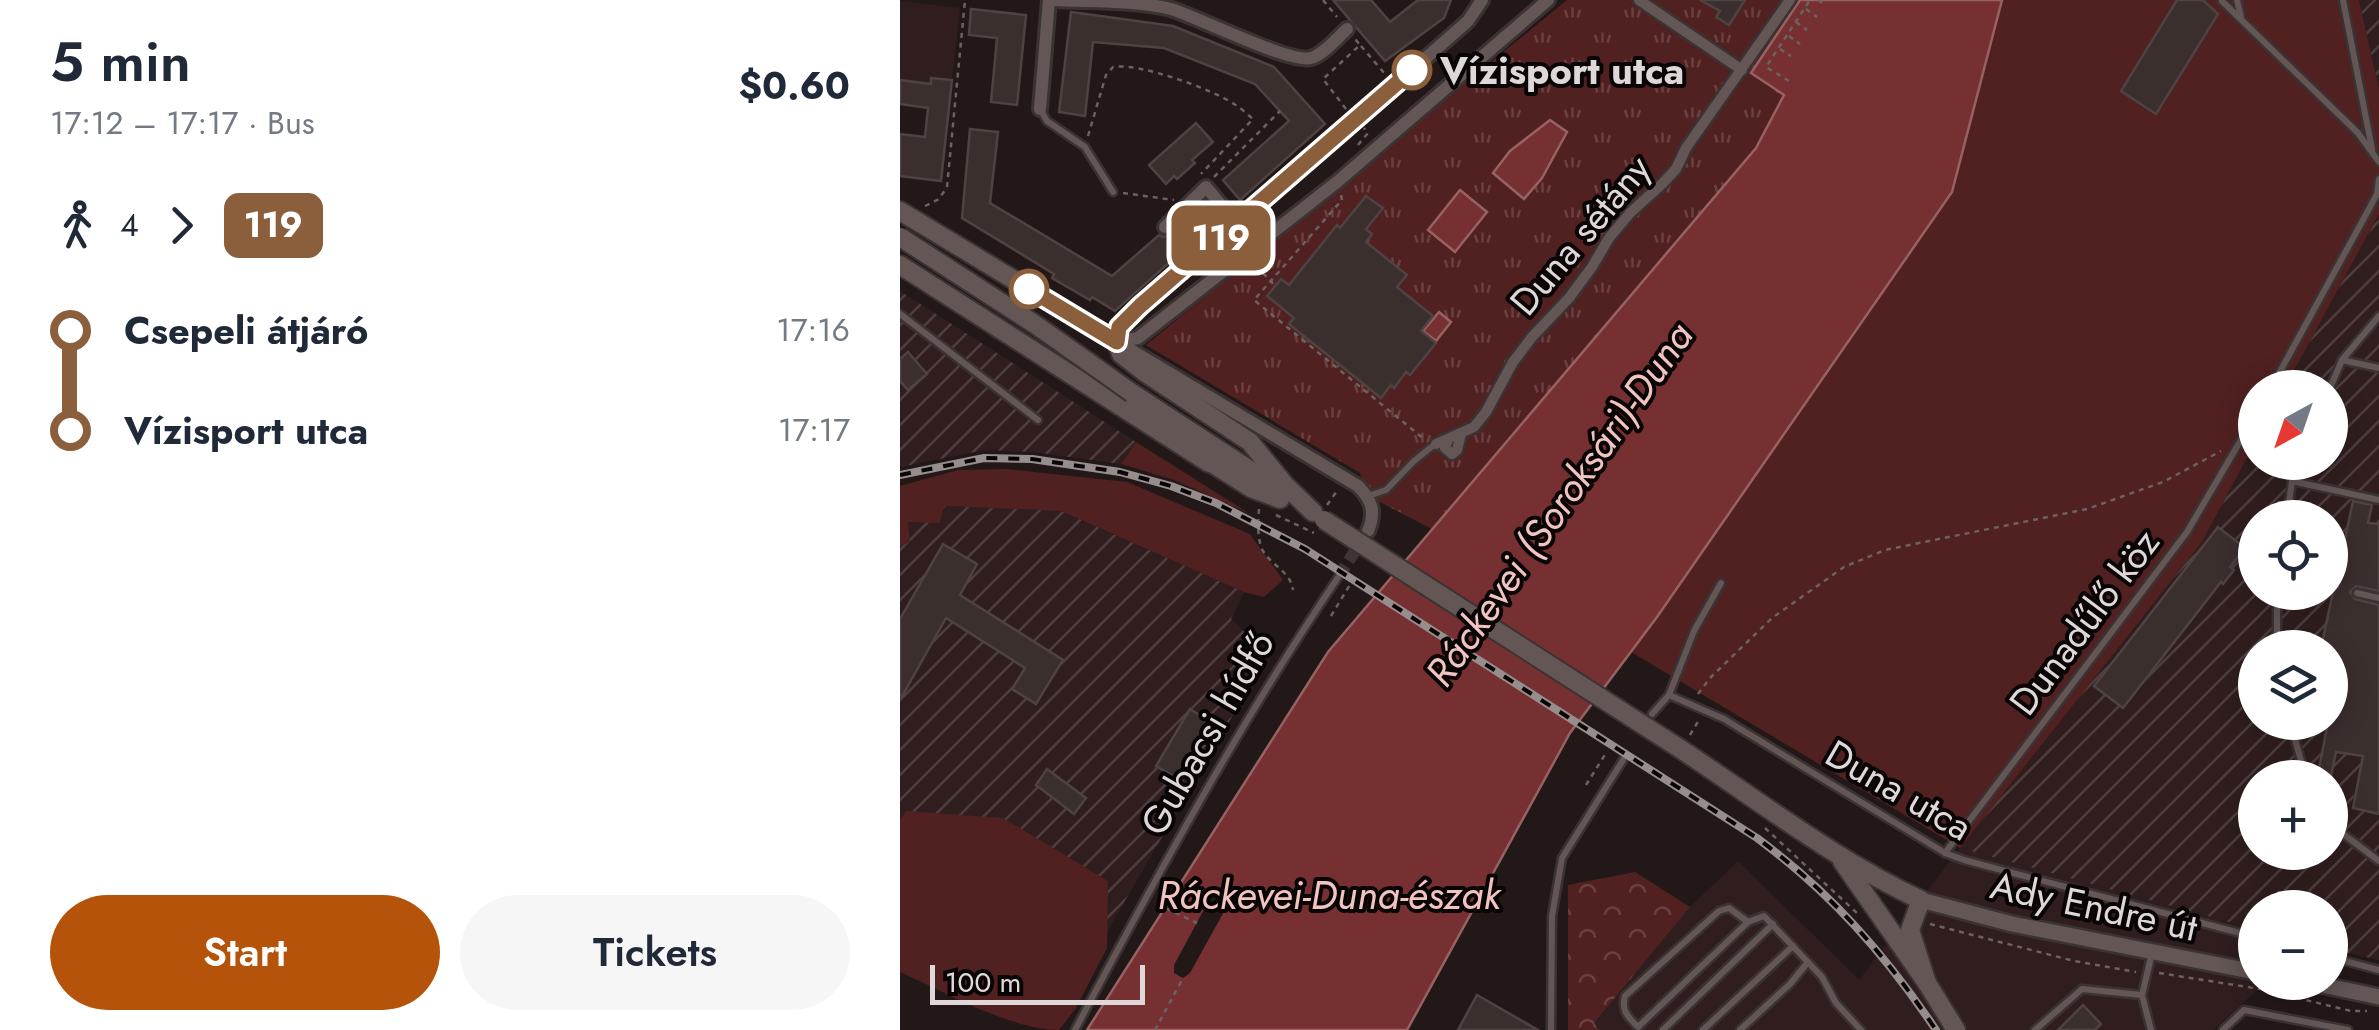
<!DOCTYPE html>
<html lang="en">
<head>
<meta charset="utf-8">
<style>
  body { margin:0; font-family:Jost,sans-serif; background:#f6f6f7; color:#1f2937; height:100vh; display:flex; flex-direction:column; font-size:38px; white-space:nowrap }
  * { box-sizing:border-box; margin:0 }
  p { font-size:32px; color:#747a83 }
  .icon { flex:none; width:55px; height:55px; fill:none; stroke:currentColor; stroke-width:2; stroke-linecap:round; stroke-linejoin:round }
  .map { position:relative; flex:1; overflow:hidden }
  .drawer { display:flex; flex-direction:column; background:#fff; width:900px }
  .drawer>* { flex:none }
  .badge { padding:0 20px; border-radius:15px; font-size:35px; line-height:65px }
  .needle { width:65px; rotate:220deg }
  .fabs { position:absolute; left:1338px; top:370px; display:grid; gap:20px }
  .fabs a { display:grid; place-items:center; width:110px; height:110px; border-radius:50%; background:#fff; box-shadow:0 5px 25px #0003; font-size:50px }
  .scale { position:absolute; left:30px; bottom:25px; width:215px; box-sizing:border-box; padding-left:10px; border:5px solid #e0d8d8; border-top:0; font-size:28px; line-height:35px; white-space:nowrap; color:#e0d8d8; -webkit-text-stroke:8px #090505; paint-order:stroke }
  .map>.badge { position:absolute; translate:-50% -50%; box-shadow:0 0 0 5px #fff }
  .legs { display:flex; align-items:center; gap:15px; height:110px; padding:0 50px; font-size:32px }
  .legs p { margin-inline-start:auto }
  .overview { display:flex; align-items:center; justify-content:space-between; height:170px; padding:0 50px }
  h1 { font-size:55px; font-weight:600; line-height:75px }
  .primary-button { display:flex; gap:20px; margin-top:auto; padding:20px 50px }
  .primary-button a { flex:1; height:115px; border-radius:60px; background:#b45309; color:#fff; font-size:40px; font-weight:600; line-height:115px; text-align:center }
  .primary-button a+a { background:#f6f6f7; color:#1f2937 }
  ul { padding:0 50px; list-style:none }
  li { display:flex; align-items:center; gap:35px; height:100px; font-size:38px }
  li i { display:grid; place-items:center; width:15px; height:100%; margin:0 12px; background:currentColor }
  li i::after { content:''; width:25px; height:25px; margin:-12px; border:8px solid; border-radius:50%; background:#fff }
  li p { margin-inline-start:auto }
  li:first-child i { background:linear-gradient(#0000 50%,currentColor 0) }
  li:last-child i { background:linear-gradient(currentColor 50%,#0000 0) }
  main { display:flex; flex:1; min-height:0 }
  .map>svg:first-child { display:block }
  .built { fill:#301e1e }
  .industrial { fill:url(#industrial-furrows); fill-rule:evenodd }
  .grass { fill:#512021 }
  .forest { fill:url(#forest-crowns) }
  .park { fill:url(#park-tufts) }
  .water { fill:#773031; stroke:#966263; stroke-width:2.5 }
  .pier { fill:#231818 }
  .building { fill:#3b2f2e; stroke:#4f4242; stroke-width:2.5 }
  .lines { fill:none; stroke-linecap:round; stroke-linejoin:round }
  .minor-tunnel { stroke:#3f3535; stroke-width:12; stroke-dasharray:12 6; stroke-linecap:butt }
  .service-casing { stroke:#3b3333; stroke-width:11 }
  .pedestrian-casing { stroke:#3b3333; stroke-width:15 }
  .minor-casing { stroke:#3b3333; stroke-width:18 }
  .tertiary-casing { stroke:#3b3333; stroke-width:20 }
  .secondary-casing { stroke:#3b3333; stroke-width:22 }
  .path { stroke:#6c6262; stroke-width:2.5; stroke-dasharray:5 5; stroke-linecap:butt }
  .service { stroke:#635655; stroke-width:6 }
  .pedestrian { stroke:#635655; stroke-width:10 }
  .minor { stroke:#635655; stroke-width:12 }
  .tertiary { stroke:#635655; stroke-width:15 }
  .secondary { stroke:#635655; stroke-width:18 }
  .rail-casing { stroke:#968d8d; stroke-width:8 }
  .rail { stroke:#090505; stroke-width:4; stroke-dasharray:11; stroke-linecap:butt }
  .secondary-bridge-casing { stroke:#3b3333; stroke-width:22; stroke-linecap:butt }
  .secondary-bridge { stroke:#635655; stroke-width:18 }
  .line-1-casing { stroke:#fff; stroke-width:22 }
  .line-1 { stroke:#8b5e3c; stroke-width:15 }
  .stop-1-dot { fill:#fff; stroke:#8b5e3c; stroke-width:5 }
  .labels { text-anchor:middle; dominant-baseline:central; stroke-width:8; stroke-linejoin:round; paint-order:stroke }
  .stop-label { font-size:38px; font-weight:bold; fill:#e0d8d8; stroke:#090505; text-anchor:start }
  .street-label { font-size:38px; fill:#e0d8d8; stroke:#090505 }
  .water-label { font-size:40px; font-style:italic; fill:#f1c3c1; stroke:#090505 }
</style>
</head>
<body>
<main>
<section class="drawer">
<div class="overview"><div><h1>5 min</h1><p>17:12 – 17:17 · Bus</p></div><b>$0.60</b></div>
<div class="legs"><svg class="icon" aria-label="walk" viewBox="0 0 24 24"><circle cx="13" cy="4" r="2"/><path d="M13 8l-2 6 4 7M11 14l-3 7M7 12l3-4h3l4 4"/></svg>4<svg class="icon" aria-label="forward" viewBox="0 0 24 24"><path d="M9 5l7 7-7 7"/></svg><b class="badge" style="background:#8b5e3c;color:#fff">119</b></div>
<ul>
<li><i style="color:#8b5e3c"></i><b>Csepeli átjáró</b><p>17:16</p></li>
<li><i style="color:#8b5e3c"></i><b>Vízisport utca</b><p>17:17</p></li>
</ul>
<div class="primary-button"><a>Start</a><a>Tickets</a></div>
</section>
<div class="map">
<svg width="1479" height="1030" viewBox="0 0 1479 1030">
  <defs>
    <pattern id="industrial-furrows" width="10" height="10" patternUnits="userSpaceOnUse" patternTransform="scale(2.5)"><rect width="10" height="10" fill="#301e1e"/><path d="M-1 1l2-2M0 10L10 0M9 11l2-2" fill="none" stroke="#4e3e3e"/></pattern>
    <pattern id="forest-crowns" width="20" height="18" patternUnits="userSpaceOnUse" patternTransform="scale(2.5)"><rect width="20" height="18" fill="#512021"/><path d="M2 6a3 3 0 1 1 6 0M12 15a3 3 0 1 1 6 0" fill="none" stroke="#6a4040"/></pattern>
    <pattern id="park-tufts" width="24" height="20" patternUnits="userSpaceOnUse" patternTransform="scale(2.5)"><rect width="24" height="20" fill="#512021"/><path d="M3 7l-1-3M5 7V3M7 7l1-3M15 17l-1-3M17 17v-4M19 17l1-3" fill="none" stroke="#6a4040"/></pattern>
  </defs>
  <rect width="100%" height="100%" fill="#231818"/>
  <g class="built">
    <polygon points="0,1 60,8 41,181 20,179 28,108 0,104"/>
    <polygon points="1060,848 1355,929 1355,982 1365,983 1313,1030 700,1030 694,1023 790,907 838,861 959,980"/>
  </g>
  <g class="industrial">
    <polygon points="1459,0 1479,0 1479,89 1477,80"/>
    <path d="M1479,214V960L1430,949V908H1355V929L1060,848L1302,542L1355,443V462H1430V388L1385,387ZM1355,518H1430V592H1355ZM1355,648H1430V722H1355ZM1355,778H1430V852H1355Z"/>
    <polygon points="0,291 236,442 221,464 133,452 84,450 0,467"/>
    <polygon points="43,506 161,511 344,592 331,619 353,640 358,653 358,672 158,1016 0,930 0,546 9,542 8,522"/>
  </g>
  <g class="grass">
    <polygon points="1102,0 1459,0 1479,89 1479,214 1385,387 1355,388 1355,443 1302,542 1060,848 731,652 1052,192"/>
    <polygon points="236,442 350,514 274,480 221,464"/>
    <polygon points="106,469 227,482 350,534 383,580 364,597 344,592 161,511 44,506 40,523 8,522 10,542 0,546 0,486 58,470"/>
    <path d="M6,811L103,818L208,881L207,948L176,1008L159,1030C111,1030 45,992 0,972V820Z"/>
  </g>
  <polygon class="forest" points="735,872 790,907 694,1023 700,1030 668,1030 668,885"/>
  <polygon class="park" points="667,0 900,0 851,72 884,94 856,148 532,529 468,496 460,473 246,345"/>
  <g class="water">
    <polygon points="900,0 1102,0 1052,192 757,617 670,733 507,1030 187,1030 428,652 856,148 884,95 851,73"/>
    <polygon points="650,120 667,132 642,178 624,199 593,173 610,151"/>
    <polygon points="560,190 587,212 555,252 528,230"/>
    <polygon points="539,312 551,322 536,341 523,331"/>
  </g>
  <polygon class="pier" points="330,881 331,899 290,973 283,978 274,973 274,965 314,891"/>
  <g class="building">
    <polygon points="433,0 471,0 490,22 518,0 551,0 544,18 485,61"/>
    <polygon points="800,0 845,0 829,25 816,17 820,11"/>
    <polygon points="1277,0 1303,0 1318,14 1256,114 1221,91"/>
    <polygon points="71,9 126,15 117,105 91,102 97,38 69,35"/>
    <polygon points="171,12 273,26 374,67 425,124 340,200 323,180 389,121 355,84 264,48 193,42 185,116 159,112"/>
    <polygon points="31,78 52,80 41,181 0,176 0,134 25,137 28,108 0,104 0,80 31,84"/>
    <polygon points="296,123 313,142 292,160 295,163 277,179 274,176 266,184 249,165"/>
    <polygon points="70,129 98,132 90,203 212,276 259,235 263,237 271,235 298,209 311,225 215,311 192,297 190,300 152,278 154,274 62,218"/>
    <polygon points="466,196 483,208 466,229 472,234 466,242 507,275 497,287 533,316 521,331 536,343 510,375 506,372 494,388 491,385 481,398 389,324 394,318 367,296 381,279 389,285 437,225 440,228"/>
    <polygon points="8,352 27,374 8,390 0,381 0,359"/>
    <polygon points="1453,501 1472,505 1468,523 1479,524 1479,591 1456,586 1450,592 1455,599 1479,605 1479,814 1453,808 1463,756 1436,752 1431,776 1418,774 1428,722 1430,722 1430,648 1421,648 1433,592 1438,587 1436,581"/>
    <polygon points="1318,527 1345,548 1330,567 1334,570 1323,584 1321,582 1223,708 1194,686"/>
    <polygon points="43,544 77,564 60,595 163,660 136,704 112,689 125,668 46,618 0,700 0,619"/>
    <polygon points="290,709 315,725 282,781 256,766"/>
    <polygon points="147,769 186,798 174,814 136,785"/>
    <polygon points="577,995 638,1030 558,1030"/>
    <polygon points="1183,1005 1201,1024 1195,1030 1158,1030"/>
  </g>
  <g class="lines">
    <polyline class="minor-tunnel" points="439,576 462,540"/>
    <g class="service-casing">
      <g id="service">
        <polyline points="1337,0 1341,17"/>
        <polyline points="1443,0 1472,149"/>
        <polyline points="1322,1 1458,133 1479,162"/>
        <polyline points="140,109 147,121 185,147 213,192"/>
        <polyline points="0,314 138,420"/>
        <polyline points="1442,360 1479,368"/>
        <polyline points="1371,388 1469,209 1477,194 1479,179"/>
        <polyline points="1430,388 1442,360 1479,316"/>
        <polyline points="1392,481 1479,500"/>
        <polyline points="468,496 486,490 514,461 535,444"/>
        <polyline points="1387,518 1392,481 1400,462"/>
        <polyline points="1430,585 1431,586"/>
        <polyline points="1457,593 1479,598"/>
        <polyline points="1377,648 1377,592"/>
        <polyline points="769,695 824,719 1045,853 1064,860 1355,937"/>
        <polyline points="752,714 769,695 794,631 821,583"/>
        <polyline points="1390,722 1402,764 1409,778"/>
        <polyline points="1430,815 1438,830 1479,861"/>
        <polyline points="1045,853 1287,532 1355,416"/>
        <path d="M848,922L829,908L819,911L725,996C721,1011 728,1017 738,1027L848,922L864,916L922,977L936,1003L961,1030"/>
        <polyline points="1430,957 1479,970"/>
        <path d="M175,1030C257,875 341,721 439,576"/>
        <polyline points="651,1030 652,916 662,858 723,760"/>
        <polyline points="763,1030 873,924"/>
        <polyline points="803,1030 893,946"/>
        <polyline points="840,1030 890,984 908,962"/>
        <polyline points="1135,1030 1182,989 1242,995"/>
        <polyline points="1251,1030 1242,995 1252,953"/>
        <polyline points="1323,1030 1344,1010 1448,1030"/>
      </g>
    </g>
    <g class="pedestrian-casing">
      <g id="pedestrian">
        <polyline points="739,0 842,70"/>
        <polyline points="548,439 545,448 552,454 557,450 561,434"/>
        <polyline points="536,444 574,427 586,412 613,362 632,337 669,298 692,267 709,238 730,213 763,183 776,169 786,148 890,0"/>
      </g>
    </g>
    <g class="minor-casing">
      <g id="minor">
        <path d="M154,0C192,2 234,0 271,9C298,17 390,64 411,58C423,55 437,38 447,29"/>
        <polyline points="140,109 149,0"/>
        <polyline points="265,227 306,187 337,224"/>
        <polyline points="217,342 238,338 437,182 648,0"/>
        <polyline points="217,342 219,327 240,306 337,224 568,21 582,0"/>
        <path d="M219,343L458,486C472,500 476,512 468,531"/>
      </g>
    </g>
    <g class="tertiary-casing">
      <g id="tertiary">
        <polyline points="1021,900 1112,924 1355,972"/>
        <polyline points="1408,982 1479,997"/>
      </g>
    </g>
    <g class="secondary-casing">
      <g id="secondary">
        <polyline points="0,211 217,342 221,354 244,372 350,442 385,485 413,512"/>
        <polyline points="0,265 309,463"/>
        <polyline points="232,393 382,491"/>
        <polyline points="302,457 351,488 380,499"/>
        <path d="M779,748C858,800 935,860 1021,900L1010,930L1027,983"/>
        <polyline points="942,861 1027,983 1056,1030"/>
      </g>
    </g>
    <g class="path">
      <polyline points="423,0 437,17"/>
      <polyline points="918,0 924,4"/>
      <polyline points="906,9 917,17"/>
      <polyline points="896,22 907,30"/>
      <polyline points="889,36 900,44"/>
      <polyline points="461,46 485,74"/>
      <polyline points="880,49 891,56"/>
      <polyline points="889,81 866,67 910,0"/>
      <polyline points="446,109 423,79 460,45 455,39"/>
      <path d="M188,136L206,75L213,67C237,62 312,89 334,104C341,108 347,114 353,119L301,174"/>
      <polyline points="458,145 468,133 464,128"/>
      <polyline points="314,177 380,111"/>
      <polyline points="223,193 274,200"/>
      <polyline points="441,195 442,200 354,300 524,439"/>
      <polyline points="25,206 39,199 47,187 65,0"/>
      <polyline points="355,267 371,280 374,287"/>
      <polyline points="427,505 437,491"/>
      <path d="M359,509C358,522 357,540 363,551C373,567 390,571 393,590"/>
      <polyline points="376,515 414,533"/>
      <polyline points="431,616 451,583"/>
      <polyline points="798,694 811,677 872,618 944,567 985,550 1187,509 1263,482 1321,451"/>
      <polyline points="790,735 799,720"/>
      <polyline points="686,785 706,753"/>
      <polyline points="865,828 958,914"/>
      <polyline points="257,904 297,923"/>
      <polyline points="1030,924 1174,961 1236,972"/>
      <polyline points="1259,973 1360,989 1451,1011 1467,1011"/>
      <polyline points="255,1030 283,978"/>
    </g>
    <use href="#service" class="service"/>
    <use href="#pedestrian" class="pedestrian"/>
    <use href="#minor" class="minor"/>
    <use href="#tertiary" class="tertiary"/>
    <use href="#secondary" class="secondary"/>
    <g class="rail-casing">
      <path id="rail" d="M0,475L84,458L132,459L220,472L271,486L316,503L405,549L857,838C931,893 985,954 1036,1030"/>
    </g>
    <use href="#rail" class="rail"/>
    <g class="secondary-bridge-casing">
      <g id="secondary-bridge">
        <polyline points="0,237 136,325 232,393"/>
        <polyline points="424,520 779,748"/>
      </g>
    </g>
    <use href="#secondary-bridge" class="secondary-bridge"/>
  </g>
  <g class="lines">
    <g class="line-1-casing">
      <polyline id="line-1" points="129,289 217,342 219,327 240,306 512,70"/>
    </g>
    <use href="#line-1" class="line-1"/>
  </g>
  <g class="stop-1-dot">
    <circle cx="512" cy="70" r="18"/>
    <circle cx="129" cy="289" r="18"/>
  </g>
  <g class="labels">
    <g class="stop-label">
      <text x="540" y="70">Vízisport utca</text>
    </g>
    <g class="street-label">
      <text transform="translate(680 235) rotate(-50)">Duna sétány</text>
      <text transform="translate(1184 622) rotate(-53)">Dunadűlő köz</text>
      <text transform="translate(307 733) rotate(-60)">Gubacsi hídfő</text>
      <text transform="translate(999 790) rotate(30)">Duna utca</text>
      <text transform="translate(1194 906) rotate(12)">Ady Endre út</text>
    </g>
    <g class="water-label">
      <text transform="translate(659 504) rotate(-55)">Ráckevei (Soroksári)-Duna</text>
      <text x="429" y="895">Ráckevei-Duna-észak</text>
    </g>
  </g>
</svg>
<div class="fabs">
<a><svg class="needle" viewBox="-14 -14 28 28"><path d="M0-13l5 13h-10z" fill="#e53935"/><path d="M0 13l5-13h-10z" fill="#747a83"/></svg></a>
<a><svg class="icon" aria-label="locate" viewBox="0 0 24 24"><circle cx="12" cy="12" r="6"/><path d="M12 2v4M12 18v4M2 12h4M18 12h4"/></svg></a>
<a><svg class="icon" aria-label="layers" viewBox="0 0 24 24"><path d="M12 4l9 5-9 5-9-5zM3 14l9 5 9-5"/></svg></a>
<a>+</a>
<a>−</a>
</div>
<div class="scale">100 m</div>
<b class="badge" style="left:321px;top:238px;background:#8b5e3c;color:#fff">119</b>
</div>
</main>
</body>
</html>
